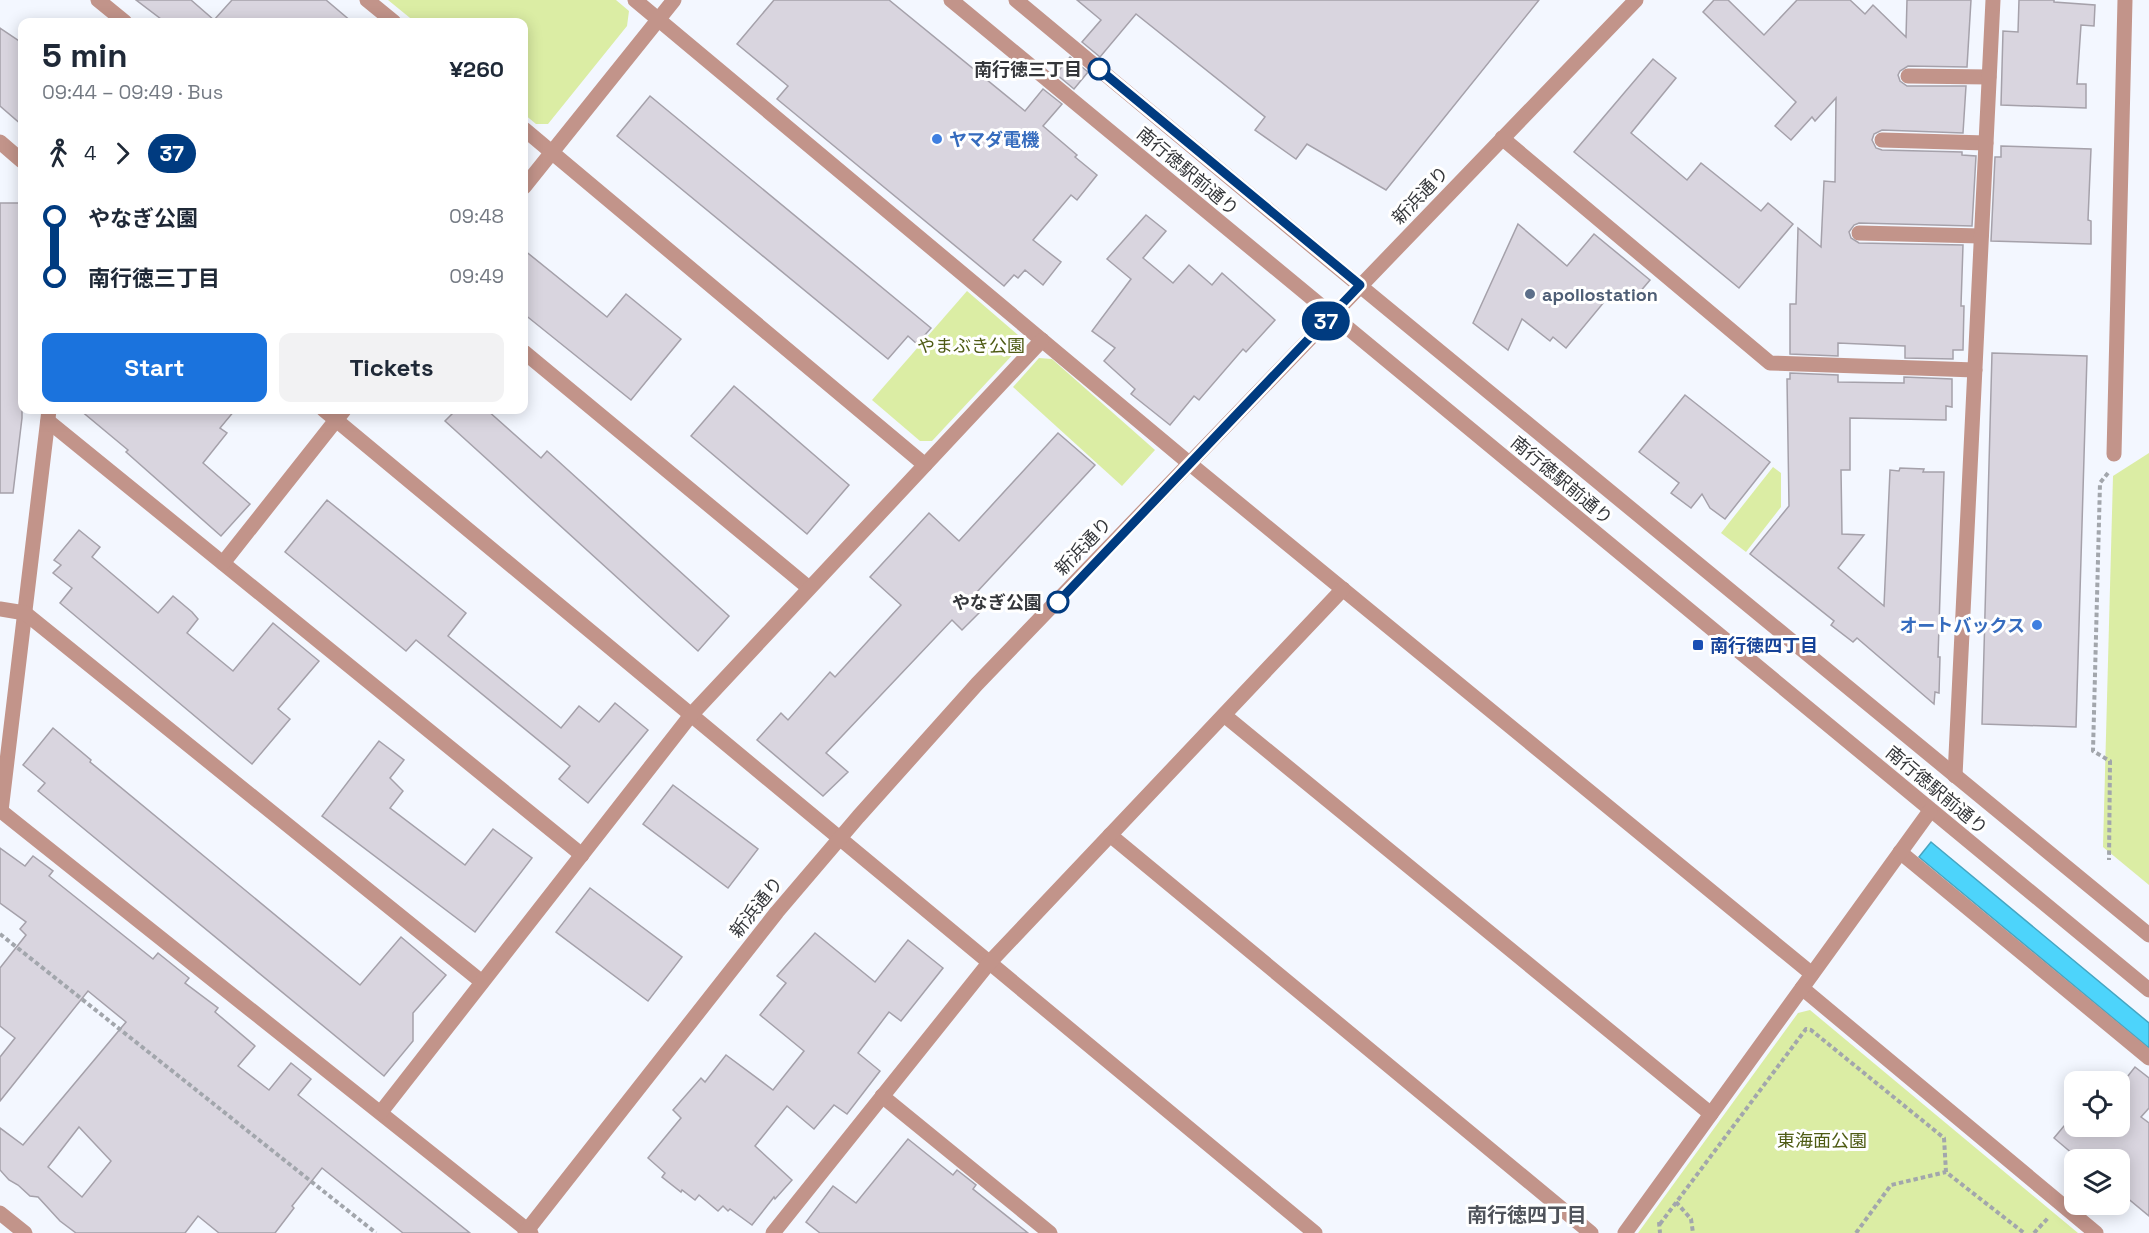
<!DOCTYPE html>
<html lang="en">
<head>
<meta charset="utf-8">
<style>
  body { margin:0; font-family:"Space Grotesk","Noto Sans JP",sans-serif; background:#f2f2f3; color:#1f2937; height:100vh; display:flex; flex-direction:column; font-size:22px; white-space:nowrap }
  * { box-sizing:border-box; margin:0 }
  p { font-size:20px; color:#747a83 }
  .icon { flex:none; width:33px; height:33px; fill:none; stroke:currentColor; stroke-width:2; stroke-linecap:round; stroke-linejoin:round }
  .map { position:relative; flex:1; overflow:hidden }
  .panel { position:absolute; left:18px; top:18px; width:510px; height:396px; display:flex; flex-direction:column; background:#fff; border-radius:12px; box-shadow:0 3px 15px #0003 }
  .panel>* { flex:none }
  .badge { padding:0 12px; border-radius:20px; font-size:21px; line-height:39px }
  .buttons { position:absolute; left:2064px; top:1071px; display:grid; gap:12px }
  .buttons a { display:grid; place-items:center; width:66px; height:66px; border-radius:12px; background:#fff; box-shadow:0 3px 15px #0003; font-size:30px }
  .map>.badge { position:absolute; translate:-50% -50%; box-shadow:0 0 0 3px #fff }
  .legs { display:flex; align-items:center; gap:9px; height:66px; padding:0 24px; font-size:20px }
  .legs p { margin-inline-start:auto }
  .overview { display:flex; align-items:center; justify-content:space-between; height:102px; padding:0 24px }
  h1 { font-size:33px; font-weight:600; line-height:45px }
  .button { display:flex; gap:12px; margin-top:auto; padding:12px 24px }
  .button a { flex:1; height:69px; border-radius:12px; background:#1b73dd; color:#fff; font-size:24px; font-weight:600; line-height:69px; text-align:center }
  .button a+a { background:#f2f2f3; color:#1f2937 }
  ul { padding:0 24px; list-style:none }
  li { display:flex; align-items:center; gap:21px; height:60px; font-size:22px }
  li i { display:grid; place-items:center; width:9px; height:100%; margin:0 8px; background:currentColor }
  li i::after { content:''; width:15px; height:15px; margin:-8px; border:4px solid; border-radius:50%; background:#fff }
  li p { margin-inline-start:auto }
  li:first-child i { background:linear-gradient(#0000 50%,currentColor 0) }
  li:last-child i { background:linear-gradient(currentColor 50%,#0000 0) }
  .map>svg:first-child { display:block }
  .green { fill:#dbeda4 }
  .water { fill:#4dd4fb; stroke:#46a5c1; stroke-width:1.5 }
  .building { fill:#d9d5df; stroke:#a5a1aa; stroke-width:1.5; fill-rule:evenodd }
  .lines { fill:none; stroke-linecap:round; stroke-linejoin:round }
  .path { stroke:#a2a6ac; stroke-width:4; stroke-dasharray:4.5 3; stroke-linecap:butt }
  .minor { stroke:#c2948a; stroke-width:15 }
  .line-1-casing { stroke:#fff; stroke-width:14 }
  .line-1 { stroke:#003b80; stroke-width:9 }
  .stop-1-dot { fill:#fff; stroke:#003b80; stroke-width:3 }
  .shop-dot { fill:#3f7fe0; stroke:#fff; stroke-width:2 }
  .service-dot { fill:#5c6f8a; stroke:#fff; stroke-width:2 }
  .transit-dot { fill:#1a4fb4; stroke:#fff; stroke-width:2 }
  .labels { text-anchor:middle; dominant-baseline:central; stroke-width:6; stroke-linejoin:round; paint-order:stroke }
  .stop-label { font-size:18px; font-weight:bold; fill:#34363a; stroke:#fff; text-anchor:end }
  .shop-label { font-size:18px; font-weight:bold; fill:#366cbe; stroke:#fff; text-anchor:start }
  .street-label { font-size:18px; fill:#34363a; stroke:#fff }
  .service-label { font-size:18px; font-weight:bold; fill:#4e5e75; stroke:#fff; text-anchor:start }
  .park-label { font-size:18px; fill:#4e5b14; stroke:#fff }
  .transit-label { font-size:18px; font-weight:bold; fill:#164399; stroke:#fff; text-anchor:start }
  .neighbourhood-label { font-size:20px; font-weight:bold; fill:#4f535b; stroke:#fff }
</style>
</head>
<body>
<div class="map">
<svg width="2149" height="1233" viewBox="0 0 2149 1233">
  <rect width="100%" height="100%" fill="#f3f7ff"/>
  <g class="green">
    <polygon points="388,0 616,0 629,11 627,26 548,124 536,124 524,114 524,22 415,22"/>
    <polygon points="967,291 1018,335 1019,348 932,441 920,441 872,400"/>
    <polygon points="1039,358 1052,359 1155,450 1122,486 1013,387"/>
    <polygon points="2149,453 2149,885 2103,847 2113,476"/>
    <polygon points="1773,467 1781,473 1781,507 1746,552 1721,533"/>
    <polygon points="1810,1010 2078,1233 1638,1233 1798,1013"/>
  </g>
  <polygon class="water" points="1931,842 2149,1023 2149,1048 1919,857"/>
  <g class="building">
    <polygon points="136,0 191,0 214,20 232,0 326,0 352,22 165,22"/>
    <polygon points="774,0 889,0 1025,111 1043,89 1062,104 1043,126 1077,155 1075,157 1097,175 1077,200 1071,195 1033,240 1061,262 1043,285 1025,270 1018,278 1014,275 1004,286 777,99 788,86 737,44"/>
    <polygon points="1077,0 1539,0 1386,190 1307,144 1296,159 1255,130 1265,117 1136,14 1100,57 1082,42 1101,20"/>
    <polygon points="1714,0 1728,0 1764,35 1797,0 1850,0 1865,14 1873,5 1906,37 1907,0 1971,0 1967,67 1908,66 1900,71 1898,75 1900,81 1907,86 1966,86 1963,133 1882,130 1874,134 1872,140 1876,148 1882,150 1962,152 1962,155 1976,156 1972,226 1859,223 1854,225 1849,232 1851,238 1859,243 1963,245 1961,306 1964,306 1963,350 1953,350 1953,359 1905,358 1905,346 1838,343 1838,356 1790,354 1790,304 1796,304 1798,228 1821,247 1824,181 1835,182 1836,98 1815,121 1812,117 1791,140 1775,126 1796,102 1703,12"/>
    <polygon points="2019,0 2054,0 2054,2 2095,5 2094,26 2081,25 2077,84 2086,84 2086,108 2001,105 2003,31 2018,32"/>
    <polygon points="0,28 22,43 22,125 0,106"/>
    <polygon points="1070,57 1088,72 1074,89 1056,74"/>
    <polygon points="1653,59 1676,78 1631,133 1687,180 1701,163 1761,211 1768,203 1793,224 1739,288 1574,152"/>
    <polygon points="650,96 931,328 917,344 908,336 888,359 617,136"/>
    <polygon points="2001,146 2091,149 2088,220 2091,221 2091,244 1991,241 1995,157 2001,157"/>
    <polygon points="0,203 22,203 22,418 13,493 0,493"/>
    <polygon points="1146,215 1166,231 1143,258 1173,283 1189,265 1212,285 1222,273 1275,320 1246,352 1243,349 1199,400 1194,396 1170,425 1131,394 1135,389 1104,361 1115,348 1092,331 1131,279 1107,259"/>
    <polygon points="1518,224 1567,266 1594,234 1650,280 1633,300 1628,297 1626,299 1614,290 1566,348 1553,337 1550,341 1522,319 1508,350 1473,323"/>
    <polygon points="524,250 607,317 626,294 681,339 631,400 524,314"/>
    <polygon points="1992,353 2087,356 2076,727 1982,724"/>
    <polygon points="1790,373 1838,375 1838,382 1904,383 1904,377 1952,379 1952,407 1946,406 1946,420 1850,418 1850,470 1841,470 1842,534 1864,535 1838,568 1884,606 1890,470 1899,471 1900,468 1924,469 1923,472 1944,472 1938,657 1940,657 1939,693 1935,692 1934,704 1857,638 1853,642 1831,625 1834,621 1750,554 1789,506 1787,379 1790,379"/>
    <polygon points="734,386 849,485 807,534 691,436"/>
    <polygon points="1685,395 1770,462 1725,519 1710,508 1702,494 1691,508 1671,493 1679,483 1639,452"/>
    <polygon points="80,410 235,410 220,428 227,433 203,463 250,504 221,536 126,452 128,450"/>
    <polygon points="456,410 487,410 541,458 547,451 729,616 698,651 445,421"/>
    <polygon points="1058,433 1095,465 976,593 987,605 962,630 952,620 826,753 848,772 823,796 757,740 781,713 788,720 830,672 835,677 901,605 870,577 929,513 959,541"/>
    <polygon points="327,500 466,613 448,636 561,728 579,706 599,722 615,703 648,730 588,803 559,779 570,766 416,640 406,651 285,552"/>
    <polygon points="79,530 100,547 92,557 158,613 173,596 192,612 198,619 187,633 233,671 273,623 319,661 278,709 290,719 252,764 60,603 72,588 53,573 61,565 54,560"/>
    <polygon points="53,728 91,760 90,762 360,985 401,937 446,975 413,1013 413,1041 384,1076 38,791 45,783 23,765"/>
    <polygon points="379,741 404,760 390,778 403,791 390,808 465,865 493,829 532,858 475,932 322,816"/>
    <polygon points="673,785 758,849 728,888 643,824"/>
    <path d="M0,848L25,866L33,856L53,871L49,876L153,959L158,953L189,978L185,983L218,1008L215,1012L255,1046L238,1066L269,1090L291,1063L311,1079L298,1095L470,1233H403L322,1168L292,1206L294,1208L275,1233H219L198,1216L185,1233H76L60,1221L38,1197L30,1196L18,1185L9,1180L0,1170V1128L23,1145L126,1022L88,991L0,1101V1057L15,1038L0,1026V968L26,935L20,929L26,922L0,903ZM79,1127L111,1161L82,1197L48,1167Z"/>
    <polygon points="590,888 682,957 648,1001 556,932"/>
    <polygon points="815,933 875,982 908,940 943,968 901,1021 889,1012 858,1053 880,1071 847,1114 834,1105 814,1129 787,1106 755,1146 792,1180 775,1199 774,1197 752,1225 730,1209 728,1211 723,1206 718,1211 699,1195 695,1200 682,1190 681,1192 662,1177 665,1173 648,1158 681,1118 673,1110 701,1078 705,1082 726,1055 773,1090 804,1051 760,1015 786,983 777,976"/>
    <polygon points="2135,1067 2149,1078 2149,1108 2141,1117 2149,1123 2149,1216 2120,1192 2120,1160 2080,1160 2054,1138 2064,1126 2120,1126 2120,1086"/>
    <polygon points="908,1139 953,1175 957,1170 976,1185 973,1189 1028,1233 820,1233 806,1222 833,1186 856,1203"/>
  </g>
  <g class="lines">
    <g class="path">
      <polyline points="2108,473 2100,483 2093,751 2110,761 2109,860"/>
      <polyline points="0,934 376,1233"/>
      <polyline points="1676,1202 1691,1219 1693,1233"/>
      <polyline points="1659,1222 1660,1233"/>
      <polyline points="1660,1224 1806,1029 1811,1030 1944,1138 1946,1172 2024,1233"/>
      <polyline points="1856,1233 1891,1185 1946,1172"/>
      <polyline points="2034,1233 2048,1218"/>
    </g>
    <g class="minor">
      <polyline points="98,0 125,22"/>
      <polyline points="367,0 394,22"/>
      <polyline points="635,0 1189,463 1812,974"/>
      <polyline points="951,0 2149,990"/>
      <polyline points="1016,0 1331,262 2149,935"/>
      <polyline points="1908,76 1989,77"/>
      <polyline points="524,129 925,465"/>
      <polyline points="1502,138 1770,363 1975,370"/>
      <polyline points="1882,140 1986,143"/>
      <polyline points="0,142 22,161"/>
      <polyline points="524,187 674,0"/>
      <polyline points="1859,233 1981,236"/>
      <polyline points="524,352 809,588"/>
      <polyline points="49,410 1,811 531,1233"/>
      <polyline points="324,410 1315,1233"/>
      <polyline points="48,421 582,855"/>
      <polyline points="2114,454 2125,0"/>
      <polyline points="223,563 344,410"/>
      <polyline points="0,609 25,613 482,982"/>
      <polyline points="1224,715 1711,1114"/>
      <polyline points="1955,776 1993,0"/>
      <polyline points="1110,835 1591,1233"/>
      <polyline points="1900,852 2149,1058"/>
      <polyline points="1802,988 2096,1233"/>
      <polyline points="882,1096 1050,1233"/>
      <polyline points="381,1112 691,715 1042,340"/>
      <polyline points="0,1213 25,1233"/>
      <polyline points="525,1233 777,912 858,817 977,684 1636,0"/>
      <polyline points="773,1233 989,963 1343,589"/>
      <polyline points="1625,1233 1930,811"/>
    </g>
  </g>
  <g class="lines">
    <g class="line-1-casing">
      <polyline id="line-1" points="1058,602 1360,285 1099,69"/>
    </g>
    <use href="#line-1" class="line-1"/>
  </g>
  <g class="stop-1-dot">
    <circle cx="1099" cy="69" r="10"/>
    <circle cx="1058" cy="602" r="10"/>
  </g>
  <g class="shop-dot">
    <circle cx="937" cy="139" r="6"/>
    <circle cx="2037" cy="625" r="6"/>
  </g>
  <circle class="service-dot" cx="1530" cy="294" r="6"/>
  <rect class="transit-dot" x="1692" y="639" width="12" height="12" rx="3"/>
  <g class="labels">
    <g class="stop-label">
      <text x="1082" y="69">南行徳三丁目</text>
      <text x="1042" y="602">やなぎ公園</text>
    </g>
    <g class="shop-label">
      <text x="949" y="139">ヤマダ電機</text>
      <text x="2025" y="625" text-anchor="end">オートバックス</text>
    </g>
    <g class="street-label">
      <text transform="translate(1188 171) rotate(40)">南行徳駅前通り</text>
      <text transform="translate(1420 195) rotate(-46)">新浜通り</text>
      <text transform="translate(1562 480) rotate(40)">南行徳駅前通り</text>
      <text transform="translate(1083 546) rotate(-46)">新浜通り</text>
      <text transform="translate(1937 790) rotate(40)">南行徳駅前通り</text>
      <text transform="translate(756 907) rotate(-51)">新浜通り</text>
    </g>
    <g class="service-label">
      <text x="1542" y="294">apollostation</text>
    </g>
    <g class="park-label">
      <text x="971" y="345">やまぶき公園</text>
      <text x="1822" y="1140">東海面公園</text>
    </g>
    <g class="transit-label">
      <text x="1710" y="645">南行徳四丁目</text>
    </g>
    <g class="neighbourhood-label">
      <text x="1527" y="1215">南行徳四丁目</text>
    </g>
  </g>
</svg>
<div class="buttons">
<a><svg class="icon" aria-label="locate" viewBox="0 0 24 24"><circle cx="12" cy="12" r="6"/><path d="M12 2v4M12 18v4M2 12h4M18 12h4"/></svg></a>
<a><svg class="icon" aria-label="layers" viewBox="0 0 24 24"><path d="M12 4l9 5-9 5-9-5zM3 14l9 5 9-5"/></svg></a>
</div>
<b class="badge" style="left:1326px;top:321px;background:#003b80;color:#fff">37</b>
<section class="panel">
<div class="overview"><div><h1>5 min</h1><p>09:44 – 09:49 · Bus</p></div><b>¥260</b></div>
<div class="legs"><svg class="icon" aria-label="walk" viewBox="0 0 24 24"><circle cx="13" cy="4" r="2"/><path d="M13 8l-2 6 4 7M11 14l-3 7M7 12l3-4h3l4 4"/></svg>4<svg class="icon" aria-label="forward" viewBox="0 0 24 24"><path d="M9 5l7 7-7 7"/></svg><b class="badge" style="background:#003b80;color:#fff">37</b></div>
<ul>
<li><i style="color:#003b80"></i><b>やなぎ公園</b><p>09:48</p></li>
<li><i style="color:#003b80"></i><b>南行徳三丁目</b><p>09:49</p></li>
</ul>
<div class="button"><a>Start</a><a>Tickets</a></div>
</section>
</div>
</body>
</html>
